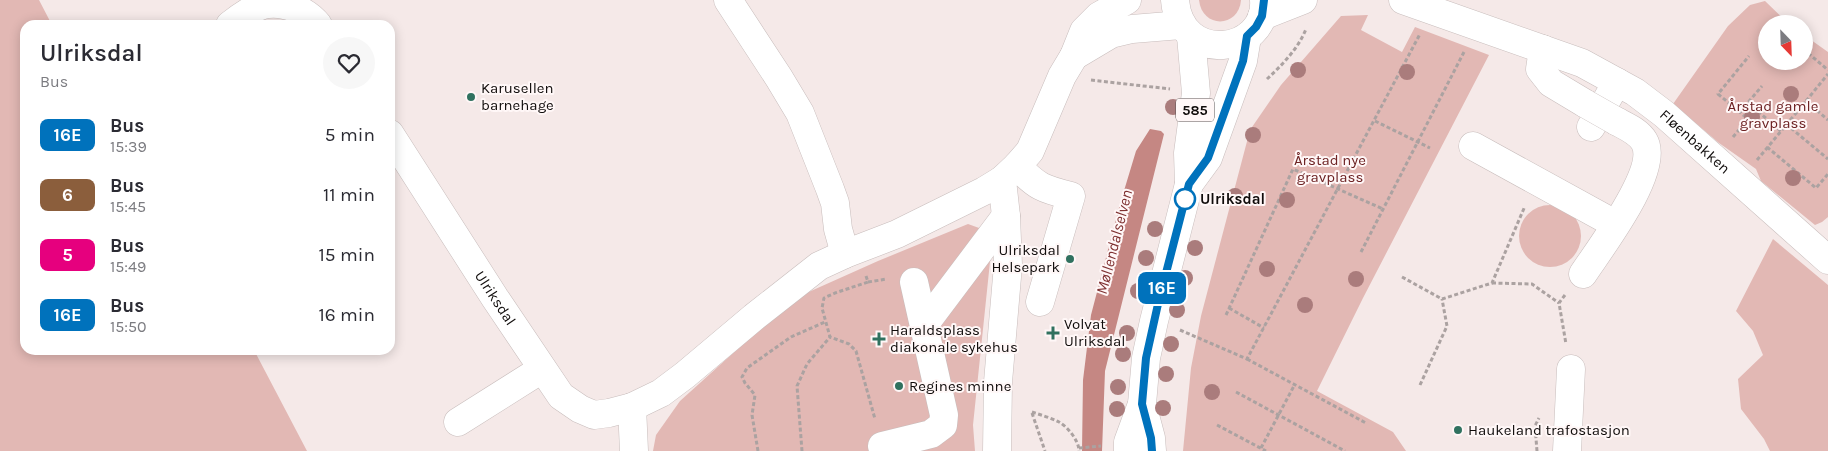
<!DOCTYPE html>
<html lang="en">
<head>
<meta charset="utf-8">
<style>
  body { margin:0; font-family:Karla,sans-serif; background:#f7f7f7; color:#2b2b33; height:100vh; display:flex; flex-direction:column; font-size:19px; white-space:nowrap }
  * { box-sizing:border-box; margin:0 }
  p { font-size:16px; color:#7c7c81 }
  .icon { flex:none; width:28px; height:28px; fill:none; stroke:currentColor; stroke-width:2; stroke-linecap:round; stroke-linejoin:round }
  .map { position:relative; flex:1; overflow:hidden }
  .details { position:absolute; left:20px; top:20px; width:375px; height:335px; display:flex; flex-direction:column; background:#fff; border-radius:15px; box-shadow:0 2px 12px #0003 }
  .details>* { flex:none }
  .badge { padding:0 10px; border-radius:8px; font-size:18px; line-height:32px }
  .needle { width:32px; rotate:157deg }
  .fabs { position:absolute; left:1758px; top:15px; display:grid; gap:10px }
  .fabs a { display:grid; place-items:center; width:55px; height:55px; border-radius:50%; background:#fff; box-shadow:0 2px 12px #0003; font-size:25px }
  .map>.badge { position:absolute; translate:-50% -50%; box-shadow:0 0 0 2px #fff }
  .round { display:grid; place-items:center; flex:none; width:52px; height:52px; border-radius:26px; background:#f7f7f7 }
  .summary { display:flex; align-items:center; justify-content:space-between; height:85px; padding:0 20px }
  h1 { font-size:24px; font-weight:600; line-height:38px }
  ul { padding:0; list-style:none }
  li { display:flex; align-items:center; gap:15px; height:60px; padding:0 20px }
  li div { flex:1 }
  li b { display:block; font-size:19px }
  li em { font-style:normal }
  li .badge { min-width:55px; font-weight:700; text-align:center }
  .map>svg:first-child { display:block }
  .green { fill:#e2b8b4 }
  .water { fill:#c58783 }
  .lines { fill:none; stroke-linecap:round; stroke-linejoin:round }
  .minor-casing { stroke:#c8bdbc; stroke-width:29 }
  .major-casing { stroke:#c8bdbc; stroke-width:29 }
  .path { stroke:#aba2a1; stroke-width:3; stroke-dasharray:4 2.5; stroke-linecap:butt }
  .minor { stroke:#fff; stroke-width:28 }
  .major { stroke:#fff; stroke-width:28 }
  .minor-bridge-casing { stroke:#c8bdbc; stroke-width:29; stroke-linecap:butt }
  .minor-bridge { stroke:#fff; stroke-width:28 }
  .tree { fill:#aa7c7c }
  .line-casing { stroke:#fff; stroke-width:11 }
  .line { stroke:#0072bc; stroke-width:8 }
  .poi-dot { fill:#30715f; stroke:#fff7f7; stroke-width:2 }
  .stop-dot { fill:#fff; stroke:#0072bc; stroke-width:2.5 }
  .labels { text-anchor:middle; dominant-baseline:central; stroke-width:4; stroke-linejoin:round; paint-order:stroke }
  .shield { fill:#fff7f7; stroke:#585252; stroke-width:1 }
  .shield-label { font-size:14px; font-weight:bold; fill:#100c0b }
  .poi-label { font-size:15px; fill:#100c0b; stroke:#fff7f7; text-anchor:start }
  .park-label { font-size:15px; fill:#6d2223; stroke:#fff7f7 }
  .street-label { font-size:15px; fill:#100c0b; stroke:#fff7f7 }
  .stop-label { font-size:15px; font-weight:bold; fill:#100c0b; stroke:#fff7f7; text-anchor:start }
  .water-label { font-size:16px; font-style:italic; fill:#7f3232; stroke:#fff7f7 }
</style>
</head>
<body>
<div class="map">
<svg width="1828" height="451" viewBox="0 0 1828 451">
  <rect width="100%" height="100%" fill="#f5e9e8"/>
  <g class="green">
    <polygon points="0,0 39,0 52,25 25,25 25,350 254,350 307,451 0,451"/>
    <path d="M1199,0H1241C1239,28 1202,29 1199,0Z"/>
    <polygon points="1765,1 1789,24 1766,24 1766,61 1804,61 1804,35 1828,52 1828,217 1822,222 1815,225 1761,181 1756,169 1719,143 1673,104 1728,26 1750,5"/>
    <polygon points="1368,15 1361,30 1402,52 1415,27 1489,55 1363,298 1317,391 1393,432 1406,451 1183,451 1191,368 1201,316 1250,130 1281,85 1341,16"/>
    <circle cx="1550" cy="236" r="31"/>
    <polygon points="968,224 993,233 973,425 975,451 653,451 656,435 680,401 793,299 878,261"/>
    <polygon points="1773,239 1828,285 1828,451 1770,451 1764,439 1741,409 1738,379 1763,355 1753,331 1736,311"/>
  </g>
  <polygon class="water" points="1150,129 1161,131 1164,134 1105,371 1102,451 1082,451 1083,380 1091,315 1120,204 1136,151"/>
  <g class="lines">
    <g class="minor-casing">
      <g id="minor">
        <polyline points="728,0 779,78 800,113 830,189 835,203 838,229 845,254"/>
        <path id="s1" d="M1403,0L1582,63L1635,92L1664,114L1828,260"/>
        <polyline points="1262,16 1303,0"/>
        <path d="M230,25C240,17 255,6 268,4C286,2 307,11 318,25"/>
        <polyline points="1543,49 1540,69 1551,83 1586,104"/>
        <polyline points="1074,56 1111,34 1132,29 1181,25"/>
        <polyline points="1591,127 1617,82"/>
        <path id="s2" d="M390,134L495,298L561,396L580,409L594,415L609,413L632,407L661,393L685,375L754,317L819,266L845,254L897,234L984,191L1002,180L1017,166L1030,151L1062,76L1074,56L1084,31L1099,16L1127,0"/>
        <polyline points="1473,146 1615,224"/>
        <path d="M1017,166C1037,187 1043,189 1071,196L1040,302"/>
        <path d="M1583,274C1600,248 1661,169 1644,141C1638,131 1625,126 1616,121"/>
        <polyline points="924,325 1006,216"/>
        <polyline points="632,407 634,451"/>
        <polyline points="458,422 542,369"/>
        <polyline points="882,446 931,434 943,425 944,415 914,282"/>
        <polyline points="997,451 998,382 1008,265 1006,216 1002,180"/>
        <polyline points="1567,451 1571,369"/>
      </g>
    </g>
    <g class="major-casing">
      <g id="major">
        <path d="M1175,0C1180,66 1268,54 1264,0"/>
        <polyline points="1189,184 1208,158 1243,61 1247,37"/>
        <polyline points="1142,404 1151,438 1152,451"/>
        <polyline points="1128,451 1128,442 1142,404 1146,358 1154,321 1189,184 1188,153 1196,93 1191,36"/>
      </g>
    </g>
    <g class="path">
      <polyline points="1804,58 1808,53 1828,70"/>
      <polyline points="1799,64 1801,61"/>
      <path d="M1267,79C1282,65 1298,49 1306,29"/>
      <polyline points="1091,80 1170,89"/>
      <polyline points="1806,101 1828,74"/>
      <polyline points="1748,103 1781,131"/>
      <polyline points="1740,112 1762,86"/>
      <polyline points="1375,121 1430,148"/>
      <polyline points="1786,124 1828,159"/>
      <polyline points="1733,137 1748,119 1718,94 1749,56"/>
      <polyline points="1767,147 1816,188 1828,174"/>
      <polyline points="1757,160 1806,101 1828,120"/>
      <polyline points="1361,252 1464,52"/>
      <polyline points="866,276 868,282 835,293 824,298 822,308 830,337 849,344 856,351 875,419"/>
      <polyline points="1402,277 1442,299 1492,283 1525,206"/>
      <polyline points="868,282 887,279"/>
      <polyline points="1492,283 1532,284 1559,303"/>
      <polyline points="1565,295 1559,303 1566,344"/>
      <polyline points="1229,308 1264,328"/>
      <polyline points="1226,315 1293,169 1383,209"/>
      <polyline points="1180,330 1247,359 1420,34"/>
      <polyline points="1247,359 1366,423"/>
      <polyline points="1420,385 1447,326 1442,299"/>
      <polyline points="1236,392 1345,451"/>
      <path d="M1032,412C1041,415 1051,418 1059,422C1068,427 1079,441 1079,451"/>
      <polyline points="1032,413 1045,451"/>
      <polyline points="1217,425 1266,451"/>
      <polyline points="1079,448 1101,446"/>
      <polyline points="1261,448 1295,384"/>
      <polyline points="758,451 752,415 755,395 745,383 742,377 747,368 791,337 825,322"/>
      <polyline points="802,451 797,386 807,364 830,337"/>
      <polyline points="1537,451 1535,426 1539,418"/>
    </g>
    <use href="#minor" class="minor"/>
    <use href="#major" class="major"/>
    <g class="minor-bridge-casing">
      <polyline id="minor-bridge" points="1586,104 1616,121"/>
    </g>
    <use href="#minor-bridge" class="minor-bridge"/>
  </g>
  <g class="tree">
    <circle cx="1298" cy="70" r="8"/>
    <circle cx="1407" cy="72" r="8"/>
    <circle cx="1791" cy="94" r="8"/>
    <circle cx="1173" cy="107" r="8"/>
    <circle cx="1752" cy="117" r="8"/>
    <circle cx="1253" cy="135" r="8"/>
    <circle cx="1793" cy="178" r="8"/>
    <circle cx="1235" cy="196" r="8"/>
    <circle cx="1287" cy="200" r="8"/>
    <circle cx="1155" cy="229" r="8"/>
    <circle cx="1195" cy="248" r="8"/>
    <circle cx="1146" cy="258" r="8"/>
    <circle cx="1267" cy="269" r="8"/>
    <circle cx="1185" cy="278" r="8"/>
    <circle cx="1356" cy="279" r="8"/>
    <circle cx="1138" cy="291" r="8"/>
    <circle cx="1305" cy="305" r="8"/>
    <circle cx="1177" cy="310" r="8"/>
    <circle cx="1127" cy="333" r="8"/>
    <circle cx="1171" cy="344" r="8"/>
    <circle cx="1123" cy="354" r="8"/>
    <circle cx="1166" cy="374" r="8"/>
    <circle cx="1118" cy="387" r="8"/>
    <circle cx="1212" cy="392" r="8"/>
    <circle cx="1163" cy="408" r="8"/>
    <circle cx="1117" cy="409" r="8"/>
  </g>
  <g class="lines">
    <g class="line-casing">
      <polyline id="line" points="1152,451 1151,438 1142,404 1146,358 1158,304 1189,184 1208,158 1243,61 1247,36 1256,27 1262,16 1264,0"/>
    </g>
    <use href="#line" class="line"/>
  </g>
  <g class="poi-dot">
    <circle cx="471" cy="97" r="5"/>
    <circle cx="1070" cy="259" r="5"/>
    <path d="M1050.5 325.5h5v5h5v5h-5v5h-5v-5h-5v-5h5z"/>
    <path d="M876.5 331.5h5v5h5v5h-5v5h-5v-5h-5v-5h5z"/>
    <circle cx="899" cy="386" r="5"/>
    <circle cx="1458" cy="430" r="5"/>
  </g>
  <circle class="stop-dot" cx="1185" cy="199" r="10"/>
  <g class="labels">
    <rect class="shield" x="1176" y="98.5" width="38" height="23" rx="4"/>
    <g class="shield-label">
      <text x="1195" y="110">585</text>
    </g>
    <g class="poi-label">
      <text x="481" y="88">Karusellen<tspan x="481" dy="17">barnehage</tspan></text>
      <text x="1060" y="250" text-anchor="end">Ulriksdal<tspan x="1060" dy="17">Helsepark</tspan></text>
      <text x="1064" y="324">Volvat<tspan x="1064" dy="17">Ulriksdal</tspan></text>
      <text x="890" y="330">Haraldsplass<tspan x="890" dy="17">diakonale sykehus</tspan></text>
      <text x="909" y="386">Regines minne</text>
      <text x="1468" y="430">Haukeland trafostasjon</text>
    </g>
    <g class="park-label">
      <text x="1773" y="106">Årstad gamle<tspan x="1773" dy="17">gravplass</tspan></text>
      <text x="1330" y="160">Årstad nye<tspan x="1330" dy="17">gravplass</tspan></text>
    </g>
    <g class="street-label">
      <text stroke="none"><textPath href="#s1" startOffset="328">Fløenbakken</textPath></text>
      <text stroke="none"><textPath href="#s2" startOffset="195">Ulriksdal</textPath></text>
    </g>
    <g class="stop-label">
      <text x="1200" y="199">Ulriksdal</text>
    </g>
    <g class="water-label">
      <text transform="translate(1114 242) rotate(-76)">Møllendalselven</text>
    </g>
  </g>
</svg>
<div class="fabs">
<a><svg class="needle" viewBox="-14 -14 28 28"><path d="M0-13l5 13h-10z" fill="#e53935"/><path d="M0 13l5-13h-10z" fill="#7c7c81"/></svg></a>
</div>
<b class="badge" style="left:1162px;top:288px;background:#0072bc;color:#fff">16E</b>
<section class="details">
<div class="summary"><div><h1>Ulriksdal</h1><p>Bus</p></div><a class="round"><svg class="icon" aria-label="heart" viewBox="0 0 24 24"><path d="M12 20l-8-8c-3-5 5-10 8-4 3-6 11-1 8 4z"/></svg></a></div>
<ul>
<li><span class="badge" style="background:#0072bc;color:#fff">16E</span><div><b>Bus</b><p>15:39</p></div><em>5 min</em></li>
<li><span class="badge" style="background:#8b5e3c;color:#fff">6</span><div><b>Bus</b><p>15:45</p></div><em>11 min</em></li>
<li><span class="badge" style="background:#e6007e;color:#fff">5</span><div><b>Bus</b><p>15:49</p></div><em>15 min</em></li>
<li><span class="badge" style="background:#0072bc;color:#fff">16E</span><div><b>Bus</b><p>15:50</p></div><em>16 min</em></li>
</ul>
</section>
</div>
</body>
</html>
